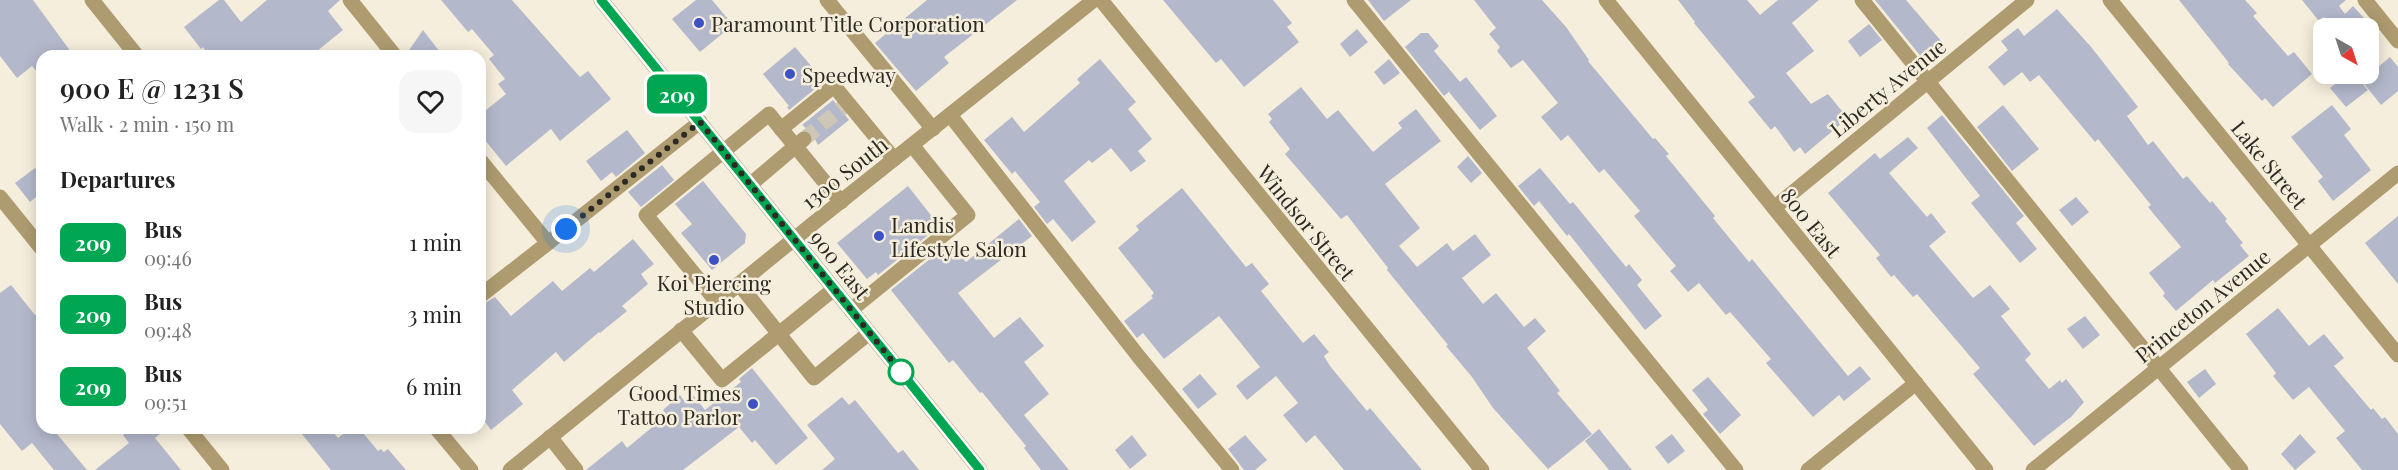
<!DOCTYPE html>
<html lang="en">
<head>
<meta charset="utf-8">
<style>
  body { margin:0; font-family:"Playfair Display",serif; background:#f6f6f6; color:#222; height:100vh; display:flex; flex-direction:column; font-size:22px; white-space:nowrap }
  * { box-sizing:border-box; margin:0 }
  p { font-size:20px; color:#767676 }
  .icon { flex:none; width:33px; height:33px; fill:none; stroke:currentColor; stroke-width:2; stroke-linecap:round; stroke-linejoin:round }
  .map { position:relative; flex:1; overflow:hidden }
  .sheet { position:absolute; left:36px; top:50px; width:450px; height:384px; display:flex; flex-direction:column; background:#fff; border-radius:18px; box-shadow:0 3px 15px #0003 }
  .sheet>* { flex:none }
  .badge { padding:0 12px; border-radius:9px; font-size:21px; line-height:39px }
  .needle { width:39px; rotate:141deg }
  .buttons { position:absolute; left:2313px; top:18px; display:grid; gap:12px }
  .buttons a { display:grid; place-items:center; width:66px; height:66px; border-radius:12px; background:#fff; box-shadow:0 3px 15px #0003; font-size:30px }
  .you { position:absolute; width:30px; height:30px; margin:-15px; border:4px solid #fff; border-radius:50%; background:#1a73e8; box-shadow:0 0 0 9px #1a73e833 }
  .map>.badge { position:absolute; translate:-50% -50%; box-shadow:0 0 0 3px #fff }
  h2 { padding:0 24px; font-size:22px; line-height:54px }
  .round { display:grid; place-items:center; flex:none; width:63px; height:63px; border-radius:18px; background:#f6f6f6 }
  .head { display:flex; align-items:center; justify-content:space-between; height:102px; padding:0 24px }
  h1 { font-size:28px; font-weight:600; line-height:45px }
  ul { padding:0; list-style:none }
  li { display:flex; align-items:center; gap:18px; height:72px; padding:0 24px }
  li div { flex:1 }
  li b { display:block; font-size:22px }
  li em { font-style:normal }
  li .badge { min-width:66px; font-weight:700; text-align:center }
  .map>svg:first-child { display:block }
  .building { fill:#b3b9cb }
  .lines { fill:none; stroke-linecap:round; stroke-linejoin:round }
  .minor-tunnel { stroke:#cec7b7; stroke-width:15; stroke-dasharray:15 8; stroke-linecap:butt }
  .minor { stroke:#ae9b70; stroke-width:15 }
  .line-casing { stroke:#fff; stroke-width:14 }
  .line { stroke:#00a651; stroke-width:9 }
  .walk { stroke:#2d2a23; stroke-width:6; stroke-dasharray:0 10.8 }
  .poi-dot { fill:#3c51c3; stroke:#f6eedc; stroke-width:2 }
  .stop-dot { fill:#fff; stroke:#00a651; stroke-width:3 }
  .labels { text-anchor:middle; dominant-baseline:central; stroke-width:5; stroke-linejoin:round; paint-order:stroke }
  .poi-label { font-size:21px; fill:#2d2a23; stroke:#f6eedc; text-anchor:start }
  .street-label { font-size:21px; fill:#2d2a23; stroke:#f6eedc }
</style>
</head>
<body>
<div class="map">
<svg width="2398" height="470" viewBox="0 0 2398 470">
  <rect width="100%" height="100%" fill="#f6eedc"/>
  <g class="building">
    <polygon points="0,0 33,0 74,56 42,56 42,78 32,66 17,78 0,56"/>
    <polygon points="219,0 224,0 241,22 267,0 340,0 328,11 343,30 311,56 209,56 203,47 201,49 184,27"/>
    <polygon points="441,0 512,0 580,77 588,71 611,99 560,141 551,129 506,166 480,134 480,115 506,94 498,84 505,79 489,59 494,55 472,29 468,32"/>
    <polygon points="696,0 712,0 733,25 700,52 672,19"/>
    <polygon points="927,0 1017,0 944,57 949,63 916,91 875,43"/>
    <polygon points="1163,0 1273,0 1292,23 1287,27 1299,42 1244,87 1221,59 1216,63"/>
    <polygon points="1368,0 1411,0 1384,21"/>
    <polygon points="1474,0 1542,0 1566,27 1589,60 1588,61 1653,139 1655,138 1669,154 1666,156 1715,216 1713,218 1749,262 1752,259 1848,376 1860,366 1871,379 1844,401 1839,395 1813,417 1766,363 1771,359 1730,312 1726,315 1699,283 1688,292 1670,271 1676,266 1634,216 1640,211 1604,169 1599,173 1568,135 1561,141 1541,117 1558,103 1523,60 1511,68 1497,51 1500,47 1489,34 1496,28"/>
    <polygon points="1678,0 1747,0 1760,15 1778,0 1819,0 1792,23 1814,51 1786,73 1811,104 1828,94 1846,116 1839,121 1841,124 1805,154 1800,147 1794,152 1775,126 1771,130 1748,102 1755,97 1694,23 1695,22"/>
    <polygon points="1875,0 1906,0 1947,48 1927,64"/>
    <polygon points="2179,0 2245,0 2257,13 2253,16 2288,56 2294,52 2312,74 2273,107 2265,98 2262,101 2228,64 2229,63"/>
    <polygon points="2302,0 2346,0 2339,6 2345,14 2353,6 2373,28 2328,28 2331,26 2324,17 2319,21"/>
    <polygon points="2057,9 2092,48 2138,107 2127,116 2148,145 2153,141 2183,179 2187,176 2210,203 2212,201 2227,219 2225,221 2243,243 2240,245 2249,256 2215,283 2213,280 2176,311 2163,296 2165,293 2149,273 2181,247 2148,207 2151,205 2098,139 2095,142 2039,75 2030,82 2022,72 2004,86 1988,67 2008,50 2001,41 2018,28 2024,36"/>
    <polygon points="1869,24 1882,40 1860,57 1848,41"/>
    <polygon points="1357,29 1368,42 1350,57 1340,44"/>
    <polygon points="423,30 443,56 405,56"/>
    <polygon points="1421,33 1428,33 1439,46 1434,51 1460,82 1466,77 1497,116 1480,130 1449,92 1456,86 1444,96 1405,47"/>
    <polygon points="795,47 818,74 816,76 821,84 789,110 787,107 789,106 763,74"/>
    <polygon points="2390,57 2398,67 2398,91 2381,105 2362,81"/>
    <polygon points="1100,59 1136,102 1128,109 1152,139 1138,151 1146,161 1131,172 1111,148 1092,163 1089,160 1064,181 1096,222 1072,242 1053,219 1047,224 1034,207 1040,202 1015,171 1012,174 984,140 1012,117 1024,132 1080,83 1077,79"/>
    <polygon points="1389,59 1400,73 1384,85 1374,72"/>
    <polygon points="2348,74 2354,74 2368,90 2346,107 2330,88"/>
    <polygon points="1301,87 1327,119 1338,110 1373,152 1402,128 1398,123 1416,109 1441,141 1385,184 1420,228 1399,246 1417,267 1447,243 1453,251 1475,234 1491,255 1462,278 1483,304 1496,293 1524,327 1535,318 1546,331 1527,348 1560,391 1557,393 1592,434 1548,469 1493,408 1472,377 1446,346 1448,345 1387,270 1388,268 1347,215 1341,219 1285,154 1290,149 1269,122 1272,119 1268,114"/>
    <polygon points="833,100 849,120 818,145 812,133 802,125"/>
    <polygon points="2003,105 2039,149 2012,171 1977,127"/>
    <polygon points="2332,105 2351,129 2344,135 2371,170 2333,201 2318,181 2323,177 2291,137"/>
    <polygon points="1942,115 2024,216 2016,223 2037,249 2020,263 1971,203 1980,196 1927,128"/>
    <polygon points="627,130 645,153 616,177 612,172 601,181 586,161"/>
    <polygon points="1908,137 1918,148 1889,173 1927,217 1931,213 1946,232 1929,246 1973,298 1990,285 2010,309 2001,316 2031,354 2025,360 2049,389 2060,380 2062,383 2066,379 2084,402 2071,417 2034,446 1973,374 1980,368 1917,294 1913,297 1894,275 1891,277 1876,258 1880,255 1828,193 1875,153 1880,159"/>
    <polygon points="1468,156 1482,173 1471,183 1457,167"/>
    <polygon points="662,165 674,180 641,207 628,192"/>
    <polygon points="35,168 42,177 42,192 30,202 15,183"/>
    <polygon points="1540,168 1570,204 1573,202 1626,267 1629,264 1642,280 1637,285 1662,316 1645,330 1569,234 1567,236 1539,201 1534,206 1518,186"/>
    <polygon points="703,181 746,234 745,243 712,270 681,233 692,224 675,204"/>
    <polygon points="908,186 937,223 935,225 937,228 878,275 876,272 867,279 837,243"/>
    <polygon points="1182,188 1246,267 1252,263 1269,284 1261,291 1303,343 1314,334 1329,352 1324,356 1330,366 1367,411 1370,408 1422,470 1344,470 1315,435 1306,443 1283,415 1298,403 1276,376 1247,400 1236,386 1260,367 1219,316 1164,359 1143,333 1137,338 1124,321 1153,298 1151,296 1154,293 1118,248 1139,230 1136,226"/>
    <polygon points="2076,197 2089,212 2072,226 2059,210"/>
    <polygon points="2398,216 2398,284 2365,243"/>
    <polygon points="1019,219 1032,236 958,293 994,338 1020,317 1044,346 1024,362 1049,394 1024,415 1069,470 1041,470 1024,448 1026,446 982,392 980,393 953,360 949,363 891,290 950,243 966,262"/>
    <polygon points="633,239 654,264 641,274 648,284 622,306 627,311 600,333 599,332 564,362 556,352 512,390 523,404 491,430 480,415 480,306 495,297 511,316 553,281 562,291 590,268 594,272"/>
    <polygon points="11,285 35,315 42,310 42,428 52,428 87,470 54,470 32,443 22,451 0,424 0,293"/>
    <polygon points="2278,308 2309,346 2324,334 2344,358 2334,366 2371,410 2373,408 2382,419 2385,417 2398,434 2398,470 2362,470 2336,438 2345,431 2309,387 2293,400 2273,376 2276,373 2246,334"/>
    <polygon points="2085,316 2100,335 2083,349 2067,329"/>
    <polygon points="752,368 808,438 776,465 755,440 752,443 739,427 683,470 586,470 622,441 627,448 667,415 663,410 680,395 685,402 693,395 705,410 741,382 739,379"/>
    <polygon points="2205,369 2216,384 2199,398 2187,382"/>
    <polygon points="1200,374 1217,394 1198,409 1182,389"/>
    <polygon points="1708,377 1741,415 1720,434 1703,414 1708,410 1692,390"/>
    <polygon points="842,397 849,405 855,400 898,453 903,450 919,470 822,470 835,459 807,425"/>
    <polygon points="133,428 167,428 155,438 181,470 95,470 129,443 123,435"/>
    <polygon points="297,428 329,428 338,438 351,428 359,428 378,451 381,449 384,452 388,449 406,470 331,470"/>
    <polygon points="1599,429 1632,470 1609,470 1585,441"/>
    <polygon points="1672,434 1685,451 1668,464 1655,447"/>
    <polygon points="2300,434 2316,452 2295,470 2281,454"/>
    <polygon points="1132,435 1147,455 1130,469 1115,450"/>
    <polygon points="1245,435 1267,460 1255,470 1244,470 1228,449"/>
  </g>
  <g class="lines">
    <polyline class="minor-tunnel" points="804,139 848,103"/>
    <g class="minor">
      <polyline points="92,0 137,56"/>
      <polyline points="350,0 395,56"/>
      <polyline points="601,0 980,470"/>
      <polyline points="827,0 933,129"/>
      <polyline points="1101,0 1482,470"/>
      <polyline points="1354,0 1736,470"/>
      <polyline points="1606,0 1986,470"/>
      <polyline points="1862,0 2241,470"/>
      <polyline points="2110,0 2398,355"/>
      <polyline points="2365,0 2398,41"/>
      <polyline points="950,115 1139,357 1232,470"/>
      <polyline points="781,129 834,86 894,159"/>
      <polyline points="480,160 548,243 480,296"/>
      <polyline points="751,184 804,139"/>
      <polyline points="0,197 42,249"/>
      <polyline points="1774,208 2027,0"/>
      <polyline points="548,243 700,122"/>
      <polyline points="739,284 814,378 869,333"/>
      <polyline points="717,302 646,215 769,114 841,202"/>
      <polyline points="851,310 968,215 912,145"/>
      <polyline points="681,330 722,380 834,289"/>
      <polyline points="188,428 222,470"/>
      <polyline points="436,428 471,470"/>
      <polyline points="550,437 576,470"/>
      <polyline points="510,470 815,222 1094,0"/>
      <polyline points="1808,470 1916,383"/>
      <polyline points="2033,470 2398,173"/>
    </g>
  </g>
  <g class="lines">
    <g class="line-casing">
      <polyline id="line" points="601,0 980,470"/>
    </g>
    <use href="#line" class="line"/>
    <polyline class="walk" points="566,229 700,122 901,372"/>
  </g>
  <g class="poi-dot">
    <circle cx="699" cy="23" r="6"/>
    <circle cx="790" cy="74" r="6"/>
    <circle cx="879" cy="236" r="6"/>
    <circle cx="714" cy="260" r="6"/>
    <circle cx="753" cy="404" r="6"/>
  </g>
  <circle class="stop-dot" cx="901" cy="372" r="12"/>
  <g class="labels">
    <g class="poi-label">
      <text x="711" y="23">Paramount Title Corporation</text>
      <text x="802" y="74">Speedway</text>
      <text x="891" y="224">Landis<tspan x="891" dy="24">Lifestyle Salon</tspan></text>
      <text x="714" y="282" text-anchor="middle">Koi Piercing<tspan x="714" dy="24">Studio</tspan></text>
      <text x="741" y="392" text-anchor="end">Good Times<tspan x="741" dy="24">Tattoo Parlor</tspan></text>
    </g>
    <g class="street-label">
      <text transform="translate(1887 87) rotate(-39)">Liberty Avenue</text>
      <text transform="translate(2270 164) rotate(51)">Lake Street</text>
      <text transform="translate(844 172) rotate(-38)">1300 South</text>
      <text transform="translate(1307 222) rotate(51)">Windsor Street</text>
      <text transform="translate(1812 222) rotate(51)">800 East</text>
      <text transform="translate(841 264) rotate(51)">900 East</text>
      <text transform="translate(2202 305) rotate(-39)">Princeton Avenue</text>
    </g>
  </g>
</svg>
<div class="buttons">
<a><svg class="needle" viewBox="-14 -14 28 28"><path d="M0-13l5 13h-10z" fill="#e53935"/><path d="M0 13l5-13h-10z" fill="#767676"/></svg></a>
</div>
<div class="you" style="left:566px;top:229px"></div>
<b class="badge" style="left:677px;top:94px;background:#00a651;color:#fff">209</b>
<section class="sheet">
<div class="head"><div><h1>900 E @ 1231 S</h1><p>Walk · 2 min · 150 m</p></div><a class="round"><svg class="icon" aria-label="heart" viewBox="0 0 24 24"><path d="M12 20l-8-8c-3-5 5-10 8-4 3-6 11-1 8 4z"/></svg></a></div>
<h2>Departures</h2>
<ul>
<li><span class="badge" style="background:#00a651;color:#fff">209</span><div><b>Bus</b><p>09:46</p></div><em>1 min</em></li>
<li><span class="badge" style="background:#00a651;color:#fff">209</span><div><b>Bus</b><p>09:48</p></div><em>3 min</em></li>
<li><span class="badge" style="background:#00a651;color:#fff">209</span><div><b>Bus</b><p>09:51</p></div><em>6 min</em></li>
</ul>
</section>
</div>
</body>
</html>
